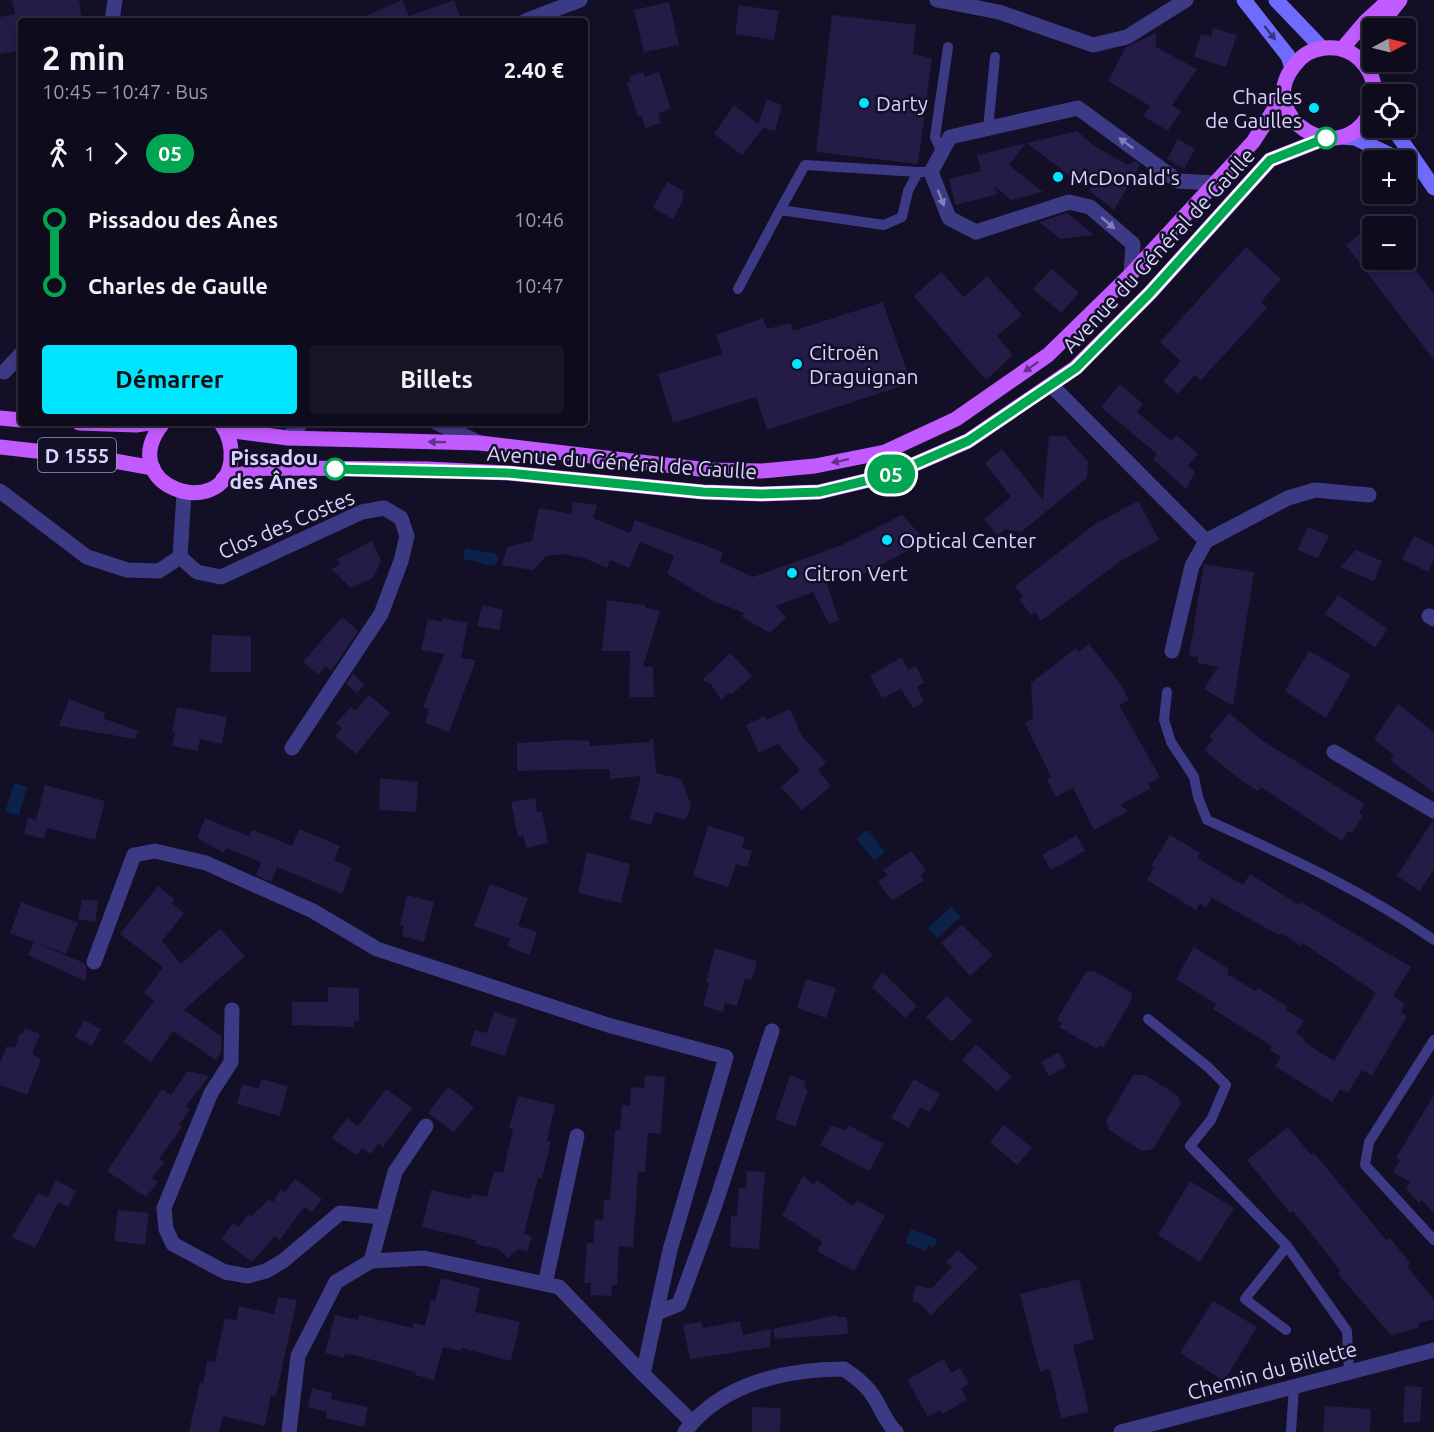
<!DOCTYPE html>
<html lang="fr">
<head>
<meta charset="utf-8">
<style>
  body { margin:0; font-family:Ubuntu,sans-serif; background:#171425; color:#f1f3f6; height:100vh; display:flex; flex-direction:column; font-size:22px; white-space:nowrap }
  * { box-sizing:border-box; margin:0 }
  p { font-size:20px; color:#9b9ba3 }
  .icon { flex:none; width:33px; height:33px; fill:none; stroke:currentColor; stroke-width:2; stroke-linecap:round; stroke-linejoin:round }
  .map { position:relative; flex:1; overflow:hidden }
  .sheet { position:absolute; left:18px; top:18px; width:570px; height:408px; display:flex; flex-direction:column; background:#0e0b1c; border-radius:6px; box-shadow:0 3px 9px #0003,0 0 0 2px #2e2b3b }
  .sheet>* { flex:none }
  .badge { padding:0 12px; border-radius:20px; font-size:21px; line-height:39px }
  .needle { width:39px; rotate:83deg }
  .controls { position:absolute; left:1362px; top:18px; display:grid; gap:12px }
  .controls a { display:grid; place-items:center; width:54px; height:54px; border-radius:6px; background:#0e0b1c; box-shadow:0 3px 9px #0003,0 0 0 2px #2e2b3b; font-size:30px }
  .map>.badge { position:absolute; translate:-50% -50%; box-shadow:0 0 0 3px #fff }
  .legs { display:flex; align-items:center; gap:9px; height:66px; padding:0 24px; font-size:20px }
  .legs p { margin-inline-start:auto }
  .overview { display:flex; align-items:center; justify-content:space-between; height:102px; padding:0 24px }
  h1 { font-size:33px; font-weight:700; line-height:45px }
  .button { display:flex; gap:12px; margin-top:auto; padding:12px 24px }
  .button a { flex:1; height:69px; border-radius:6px; background:#00e5ff; color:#111; font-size:24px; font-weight:700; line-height:69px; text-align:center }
  .button a+a { background:#171425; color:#f1f3f6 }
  ul { padding:0 24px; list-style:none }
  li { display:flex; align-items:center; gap:21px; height:66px; font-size:22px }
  li i { display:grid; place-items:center; width:9px; height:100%; margin:0 8px; background:currentColor }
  li i::after { content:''; width:15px; height:15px; margin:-8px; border:4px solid; border-radius:50%; background:#0e0b1c }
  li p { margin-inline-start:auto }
  li:first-child i { background:linear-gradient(#0000 50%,currentColor 0) }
  li:last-child i { background:linear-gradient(currentColor 50%,#0000 0) }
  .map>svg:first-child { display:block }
  .water { fill:#0c2248 }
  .building { fill:#241b47 }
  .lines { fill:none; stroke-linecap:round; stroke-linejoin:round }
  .lane { stroke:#3d3a85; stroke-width:10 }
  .street { stroke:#3d3a85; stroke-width:15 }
  .secondary { stroke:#6f6bff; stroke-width:15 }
  .primary { stroke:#c25bff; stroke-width:15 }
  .oneway { fill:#38347d }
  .oneway2 { fill:#837fbc }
  .oneway3 { fill:#623188 }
  .line-1-casing { stroke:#fff; stroke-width:14 }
  .line-1 { stroke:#00a651; stroke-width:9 }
  .poi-dot { fill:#00e5ff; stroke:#130f26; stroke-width:2 }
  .stop-1-dot { fill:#fff; stroke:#00a651; stroke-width:3 }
  .labels { text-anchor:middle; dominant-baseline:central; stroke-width:5; stroke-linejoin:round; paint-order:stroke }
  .shield { fill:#130f26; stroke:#9e99be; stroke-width:1.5 }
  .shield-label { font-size:20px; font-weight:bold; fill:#d9d4ff }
  .poi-label { font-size:21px; fill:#d9d4ff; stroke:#130f26; text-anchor:start }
  .street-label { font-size:21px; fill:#d9d4ff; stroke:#130f26 }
  .stop-label { font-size:21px; font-weight:bold; fill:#d9d4ff; stroke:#130f26; text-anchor:end }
</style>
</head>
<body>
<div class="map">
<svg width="1434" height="1432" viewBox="0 0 1434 1432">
  <rect width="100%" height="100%" fill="#130f26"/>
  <g class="water">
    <polygon points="465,548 497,554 498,561 494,566 463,559"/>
    <polygon points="14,783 27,787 19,815 5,812"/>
    <polygon points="865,831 869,831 885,852 874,861 856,838"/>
    <polygon points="951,907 961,917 937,938 928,928"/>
    <polygon points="911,1229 937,1239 934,1248 928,1245 925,1251 905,1243"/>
  </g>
  <g class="building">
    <polygon points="12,0 79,0 82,21 21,21 21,50 0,54 0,17 15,14"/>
    <polygon points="402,0 409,16 454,0 462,21 354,21"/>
    <polygon points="669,2 679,45 644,52 634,10"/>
    <polygon points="739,5 779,11 774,40 735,34"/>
    <polygon points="832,15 916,25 913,54 932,58 918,164 816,152"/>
    <polygon points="1213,28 1237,35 1226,67 1194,57 1201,34 1211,37"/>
    <polygon points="1156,33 1156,47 1197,69 1172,105 1181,111 1168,131 1143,116 1150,106 1108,81 1126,47"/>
    <polygon points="643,72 645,77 659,72 671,109 658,113 661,123 645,128 642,116 638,117 627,83 631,81 629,76"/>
    <polygon points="767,99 782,105 775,131 763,128 742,155 714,134 734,105 758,124"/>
    <polygon points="1077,131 1094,146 1128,165 1135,161 1140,165 1114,210 1088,190 1110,176 1080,184 1027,143"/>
    <polygon points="1178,139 1195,149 1184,169 1167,159"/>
    <polygon points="1026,143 1009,165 1043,192 1011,200 994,186 998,194 955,205 949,179 981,171 977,155"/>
    <polygon points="667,182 684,191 682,202 673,219 653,208"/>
    <polygon points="1067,213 1094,235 1060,239 1039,222"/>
    <polygon points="1372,224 1372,260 1401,260 1406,265 1406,257 1434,294 1434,360 1346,245"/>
    <polygon points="1246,247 1281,279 1261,302 1267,308 1201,380 1195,375 1178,394 1163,381 1181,361 1160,342"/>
    <polygon points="1052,269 1079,293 1061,313 1033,289"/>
    <polygon points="941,272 964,297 987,276 1022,315 997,336 1013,355 986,380 914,296"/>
    <polygon points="883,302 911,383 767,430 756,397 673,423 658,374 722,354 716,335 763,318 767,329 791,323 793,331"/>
    <polygon points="1120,384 1143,404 1137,412 1171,441 1176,435 1198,454 1188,465 1195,472 1186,489 1153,459 1157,454 1101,407"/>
    <polygon points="1049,436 1065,436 1088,461 1087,478 1021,532 1005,529 997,536 984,519 1011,497 985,463 1002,449 1043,500"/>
    <polygon points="1138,501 1159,540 1122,560 1041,621 1035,612 1031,615 1019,599 1023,596 1015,586 1095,524"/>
    <polygon points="573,502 597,505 593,518 630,533 635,520 723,552 720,562 753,577 842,545 902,515 926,541 858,577 855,571 826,581 839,620 829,624 813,592 776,606 786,618 770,633 742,617 744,613 711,600 667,574 674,556 640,542 629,568 610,560 607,568 584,558 563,554 546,556 533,570 502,565 507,547 532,541 539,508 571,514"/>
    <polygon points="1308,527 1329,536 1318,558 1297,550"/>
    <polygon points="1414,536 1434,546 1434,559 1428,572 1402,559"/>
    <polygon points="372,541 381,561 373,578 351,588 331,569 340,565 337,559"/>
    <polygon points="1356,550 1382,561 1374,581 1340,567"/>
    <polygon points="1204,564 1254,572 1233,706 1204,689 1218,667 1198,663 1198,657 1189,656"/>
    <polygon points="1338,595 1388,629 1375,647 1325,614"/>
    <polygon points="607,600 645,605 645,608 660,611 643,667 653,667 654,697 629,697 630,651 602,651"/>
    <polygon points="482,605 503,610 499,630 477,626"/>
    <polygon points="342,617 358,631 331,671 325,666 318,675 303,662"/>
    <polygon points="443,618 468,623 461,658 476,660 449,732 425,723 429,709 423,707 444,654 421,650 428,619 442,622"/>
    <polygon points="212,635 251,636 251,672 210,672"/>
    <polygon points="1089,644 1119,682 1129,700 1119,705 1160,777 1148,784 1151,788 1120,805 1128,811 1094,830 1073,788 1056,797 1047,780 1051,777 1025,723 1033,718 1031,683 1076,648 1079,652"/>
    <polygon points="1309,651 1351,675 1326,718 1285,691"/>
    <polygon points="730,653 752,676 731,695 730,692 721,700 711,684 702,680"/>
    <polygon points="902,657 908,670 916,666 924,683 917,687 924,702 913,708 901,689 882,698 870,676"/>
    <polygon points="353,673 364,685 357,693 346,684"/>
    <polygon points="369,695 390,713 356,754 335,736 342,728 336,723 351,707 355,711"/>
    <polygon points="69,699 105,713 103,718 138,731 135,739 59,726"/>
    <polygon points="1398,704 1434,732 1434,793 1390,760 1394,755 1374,739"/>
    <polygon points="177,707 227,717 222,744 200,739 198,751 172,746 175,733 172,733"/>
    <polygon points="790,709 802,736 826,762 818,770 831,786 802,810 781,787 800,770 778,744 759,753 746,725 765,716 766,720"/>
    <polygon points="1229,713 1263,741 1365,804 1359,813 1363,816 1352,833 1348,831 1342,841 1261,787 1258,791 1239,779 1204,750 1213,740 1209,737"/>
    <polygon points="651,738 653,738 656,773 681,779 691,805 686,820 655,812 651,825 630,819 641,776 610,779 610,770 602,769 517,771 517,743 569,740 589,741 590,746 649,742"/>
    <polygon points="380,778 418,782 416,812 379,810"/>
    <polygon points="45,785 105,801 95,840 47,828 44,839 24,834 28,818 36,820"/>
    <polygon points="535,798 537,812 542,811 548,843 526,848 523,835 518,837 511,802"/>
    <polygon points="205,818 249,836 252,830 292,846 299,829 340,846 334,860 352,868 342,894 277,867 271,882 256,875 261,862 226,848 224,853 197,838"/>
    <polygon points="1433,820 1434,869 1420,891 1397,876"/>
    <polygon points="708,826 745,837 742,848 752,851 747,867 736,864 728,887 693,876"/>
    <polygon points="1077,835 1085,851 1051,870 1042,855"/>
    <polygon points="1170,835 1200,853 1197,858 1243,885 1250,874 1299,905 1301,902 1411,967 1393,996 1405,1004 1401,1012 1407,1016 1372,1076 1362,1070 1348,1093 1340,1089 1332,1102 1275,1066 1281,1057 1270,1050 1272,1046 1213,1009 1216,1004 1176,979 1194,947 1229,969 1227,974 1256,991 1258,988 1288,1007 1286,1010 1304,1021 1296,1033 1305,1039 1304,1042 1334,1061 1376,993 1303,943 1301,946 1281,933 1279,935 1212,898 1206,907 1200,903 1196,910 1147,880 1154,868 1151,866"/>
    <polygon points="911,851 926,870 921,875 924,880 892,901 878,882 888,875 883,870"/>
    <polygon points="587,852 630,864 621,903 578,893"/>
    <polygon points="490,884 528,898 518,926 537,932 530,955 507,946 510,939 474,926"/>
    <polygon points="158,886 174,899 172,903 184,913 162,941 181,964 220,929 245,956 184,1010 222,1037 221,1053 216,1060 173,1031 151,1062 123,1042 154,1001 144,993 163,967 120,934"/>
    <polygon points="407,895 434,902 424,942 402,936 404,925 400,925"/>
    <polygon points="82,899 98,901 95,922 78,919"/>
    <polygon points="21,902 78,923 66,954 10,933"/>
    <polygon points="962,925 993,955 970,976 941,943"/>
    <polygon points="34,942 84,963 87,968 85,981 28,955"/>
    <polygon points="715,948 757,961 752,980 745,978 737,1006 725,1003 723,1012 703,1006 709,983 706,982"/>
    <polygon points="1094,971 1131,992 1132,999 1104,1047 1099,1046 1097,1049 1059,1027 1062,1024 1057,1019 1086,972"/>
    <polygon points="882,972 917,1006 905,1018 872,987"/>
    <polygon points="806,979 836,988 826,1018 797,1008"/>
    <polygon points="328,987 359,988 359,1021 354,1021 354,1027 292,1025 292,1002 328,1002"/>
    <polygon points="947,996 972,1021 952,1042 926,1017"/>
    <polygon points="494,1012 517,1019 505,1056 470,1045 475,1030 487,1033"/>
    <polygon points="84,1020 101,1029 92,1046 75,1037"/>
    <polygon points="25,1028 40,1034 32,1054 41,1060 27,1095 0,1085 0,1063 7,1046 15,1048 20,1033 23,1034"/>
    <polygon points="976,1044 1012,1077 997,1091 962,1060"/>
    <polygon points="1059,1052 1066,1067 1049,1076 1041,1062"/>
    <polygon points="188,1071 209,1076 186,1106 190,1109 179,1125 182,1127 159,1159 164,1162 152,1178 158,1182 146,1197 107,1171 162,1089 171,1095"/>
    <polygon points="645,1075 665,1077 661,1134 648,1133 645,1172 638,1172 633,1247 619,1246 617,1285 612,1285 611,1296 590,1295 591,1283 584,1283 587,1243 593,1243 595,1219 603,1220 604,1199 610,1200 615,1130 620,1130 622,1105 630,1106 631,1087 644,1088"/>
    <polygon points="790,1075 806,1081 804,1088 808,1090 795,1127 775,1119"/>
    <polygon points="1133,1075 1145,1075 1177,1095 1181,1103 1153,1149 1142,1151 1109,1130 1106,1121"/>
    <polygon points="261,1079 288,1086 280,1116 237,1104 242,1084 259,1089"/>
    <polygon points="914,1079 940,1094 930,1112 920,1107 909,1128 891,1118"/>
    <polygon points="448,1087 474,1107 454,1132 428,1113"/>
    <polygon points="386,1089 412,1108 383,1147 378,1143 371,1154 362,1148 356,1155 332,1138 347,1118 358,1126"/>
    <polygon points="1434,1095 1434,1213 1422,1200 1419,1203 1406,1189 1410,1182 1393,1172 1400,1160 1396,1158"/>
    <polygon points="518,1096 555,1105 547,1141 551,1141 542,1179 538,1178 524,1234 532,1236 527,1252 518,1249 508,1258 498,1249 475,1244 476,1240 422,1227 431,1190 471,1199 472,1194 487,1197 494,1171 503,1173 513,1129 509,1128"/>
    <polygon points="848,1125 884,1144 869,1171 820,1145 831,1126 846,1130"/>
    <polygon points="1004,1125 1032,1148 1017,1165 990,1142"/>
    <polygon points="1288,1127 1311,1155 1314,1153 1387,1241 1390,1238 1410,1263 1407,1266 1434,1300 1434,1319 1418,1323 1419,1328 1391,1335 1338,1274 1340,1271 1329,1256 1293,1211 1290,1213 1247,1160"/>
    <polygon points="747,1171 765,1172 759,1249 730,1247 731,1216 737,1216 739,1188 746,1189"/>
    <polygon points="803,1176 814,1185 817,1180 853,1206 857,1200 885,1216 854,1271 817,1251 822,1242 782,1215"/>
    <polygon points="295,1179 322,1199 312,1212 304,1207 280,1240 275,1236 252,1262 221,1239 233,1223 239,1227 248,1214 251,1217 269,1199 273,1202 281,1189 285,1192"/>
    <polygon points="56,1180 76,1191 68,1207 58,1202 35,1248 12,1237 38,1193 57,1201 48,1197"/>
    <polygon points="1190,1181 1234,1208 1200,1262 1158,1235"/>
    <polygon points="118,1210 149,1213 145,1245 114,1241"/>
    <polygon points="958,1250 978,1268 931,1315 919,1303 912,1301 916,1285 931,1289 952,1267 946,1262"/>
    <polygon points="441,1278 480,1288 475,1312 520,1322 511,1361 462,1348 461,1351 443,1347 434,1380 415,1375 416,1372 354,1355 345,1354 344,1358 325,1353 335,1315 358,1320 359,1315 413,1328 414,1323 425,1326 431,1300 435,1301"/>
    <polygon points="1079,1279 1094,1339 1073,1345 1089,1412 1061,1418 1050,1369 1040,1372 1020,1294"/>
    <polygon points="278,1297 297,1300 276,1396 271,1395 265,1426 223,1416 219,1432 189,1432 200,1383 203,1383 207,1361 215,1362 225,1318 236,1321 239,1306 274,1314"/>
    <polygon points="1213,1301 1257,1327 1224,1381 1180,1353"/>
    <polygon points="837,1315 837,1317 847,1317 848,1334 775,1339 773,1329"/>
    <polygon points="740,1321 743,1335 771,1329 770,1347 690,1359 683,1325 701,1322 703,1328"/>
    <polygon points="944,1359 951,1373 960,1368 969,1384 961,1389 967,1400 942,1414 940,1410 928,1417 907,1380"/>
    <polygon points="1405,1386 1422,1387 1420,1422 1403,1423"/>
    <polygon points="312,1388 332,1393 331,1399 368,1407 364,1427 326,1418 327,1412 308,1407"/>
    <polygon points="1325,1406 1371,1409 1370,1432 1323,1432"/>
    <polygon points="752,1407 781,1408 780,1432 752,1432"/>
  </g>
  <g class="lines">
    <g class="lane">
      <polyline points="988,129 995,57"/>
      <polyline points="942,153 935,137 948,47"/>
      <polyline points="918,172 908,191 902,217 884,225 780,210 805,165 918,172 931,172"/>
      <polyline points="738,289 780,210"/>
      <path d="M1167,692L1164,720L1171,742L1194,777L1198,797L1207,820C1286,856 1363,890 1434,940"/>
      <polyline points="1148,1019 1208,1067 1226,1085 1211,1120 1190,1146 1287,1246 1347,1331 1349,1372"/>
      <polyline points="1434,1040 1369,1142 1365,1165 1434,1240"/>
      <polyline points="1286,1330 1245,1299 1287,1246"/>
      <polyline points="1291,1432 1294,1386"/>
    </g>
    <g class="street">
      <polyline points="937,0 999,12 1093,45 1127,37 1186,0"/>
      <polyline points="112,21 115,0"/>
      <polyline points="525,21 580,0"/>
      <polyline points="1131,274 1133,244 1090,207 1069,202 976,232 949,218 931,172 950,137 1078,108 1178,181 1214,183"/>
      <polyline points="4,372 21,354"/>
      <polyline points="1051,385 1206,541"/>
      <polyline points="437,423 480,443"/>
      <polyline points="288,438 301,423"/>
      <polyline points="0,491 87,557 127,570 159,571 180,557"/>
      <polyline points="184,493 180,557 197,572 221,577 362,512 384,508 401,518 407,536 401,561 381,614 292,748"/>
      <polyline points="1429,616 1434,619"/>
      <polyline points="1172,651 1192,566 1206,541 1288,498 1315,490 1369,495"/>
      <polyline points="1334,752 1434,811"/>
      <polyline points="94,962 134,855 155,851 206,863 313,911 377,949 608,1025 726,1057 670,1250 643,1374 692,1422"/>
      <polyline points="232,1010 231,1062 211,1093 164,1208 166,1229 173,1244 225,1272 248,1276 266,1271 283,1261 340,1213 382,1217"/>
      <polyline points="371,1261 395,1172 426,1126"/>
      <polyline points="545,1284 577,1136"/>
      <polyline points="657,1313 679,1304 715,1205 772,1031"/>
      <polyline points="289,1432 298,1356 336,1282 371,1261 424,1258 559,1287 643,1374"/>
      <path d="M685,1432C721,1383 787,1369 844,1369C856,1377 868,1386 875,1399C882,1410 886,1423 896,1432"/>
      <polyline points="1121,1432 1434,1350"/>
    </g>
    <g class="secondary">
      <polyline points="1244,0 1288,56 1292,68"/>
      <polyline points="1276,0 1322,48"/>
      <polyline points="1393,128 1434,188"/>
      <polyline points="1341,137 1355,138 1401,160"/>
    </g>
    <g class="primary">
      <polyline points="1384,28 1388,15 1400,0"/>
      <polyline points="1342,49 1365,22 1389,0"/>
      <path d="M1372,108C1344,175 1253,117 1294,66C1301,56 1312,49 1325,48C1353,45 1374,67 1375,94"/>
      <polyline points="0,418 21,420"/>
      <polyline points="79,423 136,425 150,423"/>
      <path d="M163,423C112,486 224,523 231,460C232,447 230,436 222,425"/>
      <polyline points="226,430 288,438 480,443 708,470 762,471 815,466 885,452 956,419 1048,355 1131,274 1253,142 1284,94"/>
      <polyline points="0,447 98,458 153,468"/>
      <polyline points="223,479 266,468 427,469 508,473 703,492 761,494 819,492 890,475 968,441 1075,368 1150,293 1270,160 1326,138"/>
    </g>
  </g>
  <defs><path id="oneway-solid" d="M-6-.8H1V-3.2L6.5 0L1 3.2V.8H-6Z" transform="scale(1.5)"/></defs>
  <use class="oneway" href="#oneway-solid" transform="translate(1270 33) rotate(52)"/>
  <g class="oneway2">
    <use href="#oneway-solid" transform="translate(1126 143) rotate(-144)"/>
    <use href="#oneway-solid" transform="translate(941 198) rotate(69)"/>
    <use href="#oneway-solid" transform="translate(1108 223) rotate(41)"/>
  </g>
  <g class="oneway3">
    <use href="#oneway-solid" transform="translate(1031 367) rotate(145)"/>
    <use href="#oneway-solid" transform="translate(437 442) rotate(-179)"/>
    <use href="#oneway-solid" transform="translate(840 461) rotate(168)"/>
  </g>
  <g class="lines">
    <g class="line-1-casing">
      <polyline id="line-1" points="335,469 508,473 703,492 761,494 819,492 890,475 968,441 1076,368 1150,293 1270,160 1326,138"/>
    </g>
    <use href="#line-1" class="line-1"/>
  </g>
  <g class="poi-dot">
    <circle cx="864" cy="103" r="6"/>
    <circle cx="1314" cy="108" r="6"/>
    <circle cx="1058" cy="177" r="6"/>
    <circle cx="797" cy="364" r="6"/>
    <circle cx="887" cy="540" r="6"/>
    <circle cx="792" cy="573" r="6"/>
  </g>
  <g class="stop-1-dot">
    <circle cx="1326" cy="138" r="10"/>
    <circle cx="335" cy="469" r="10"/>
  </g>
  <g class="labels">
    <rect class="shield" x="38" y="438" width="78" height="34" rx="4.5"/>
    <g class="shield-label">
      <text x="77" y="455">D 1555</text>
    </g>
    <g class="poi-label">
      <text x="1302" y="96" text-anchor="end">Charles<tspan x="1302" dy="24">de Gaulles</tspan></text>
      <text x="876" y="103">Darty</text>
      <text x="1070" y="177">McDonald's</text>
      <text x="809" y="352">Citroën<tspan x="809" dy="24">Draguignan</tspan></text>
      <text x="899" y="540">Optical Center</text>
      <text x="804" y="573">Citron Vert</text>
    </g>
    <g class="street-label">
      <text transform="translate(1158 250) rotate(-47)">Avenue du Général de Gaulle</text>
      <text transform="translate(622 462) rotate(4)">Avenue du Général de Gaulle</text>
      <text transform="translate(286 524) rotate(-23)">Clos des Costes</text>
      <text transform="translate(1272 1370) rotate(-15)">Chemin du Billette</text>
    </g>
    <g class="stop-label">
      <text x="318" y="457">Pissadou<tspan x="318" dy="24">des Ânes</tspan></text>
    </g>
  </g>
</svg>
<div class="controls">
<a><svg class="needle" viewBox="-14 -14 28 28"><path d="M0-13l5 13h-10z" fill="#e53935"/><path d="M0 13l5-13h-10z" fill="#9b9ba3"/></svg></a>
<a><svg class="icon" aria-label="locate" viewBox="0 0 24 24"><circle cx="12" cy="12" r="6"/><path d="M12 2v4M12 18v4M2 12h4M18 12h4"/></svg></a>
<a>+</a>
<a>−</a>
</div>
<b class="badge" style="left:891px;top:474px;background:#00a651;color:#fff">05</b>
<section class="sheet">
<div class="overview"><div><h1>2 min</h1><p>10:45 – 10:47 · Bus</p></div><b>2.40 €</b></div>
<div class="legs"><svg class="icon" aria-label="walk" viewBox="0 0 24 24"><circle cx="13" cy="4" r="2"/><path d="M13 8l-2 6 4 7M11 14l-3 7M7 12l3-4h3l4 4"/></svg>1<svg class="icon" aria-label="forward" viewBox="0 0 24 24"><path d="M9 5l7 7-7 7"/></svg><b class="badge" style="background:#00a651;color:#fff">05</b></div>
<ul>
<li><i style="color:#00a651"></i><b>Pissadou des Ânes</b><p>10:46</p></li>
<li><i style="color:#00a651"></i><b>Charles de Gaulle</b><p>10:47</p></li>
</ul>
<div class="button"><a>Démarrer</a><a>Billets</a></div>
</section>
</div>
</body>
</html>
